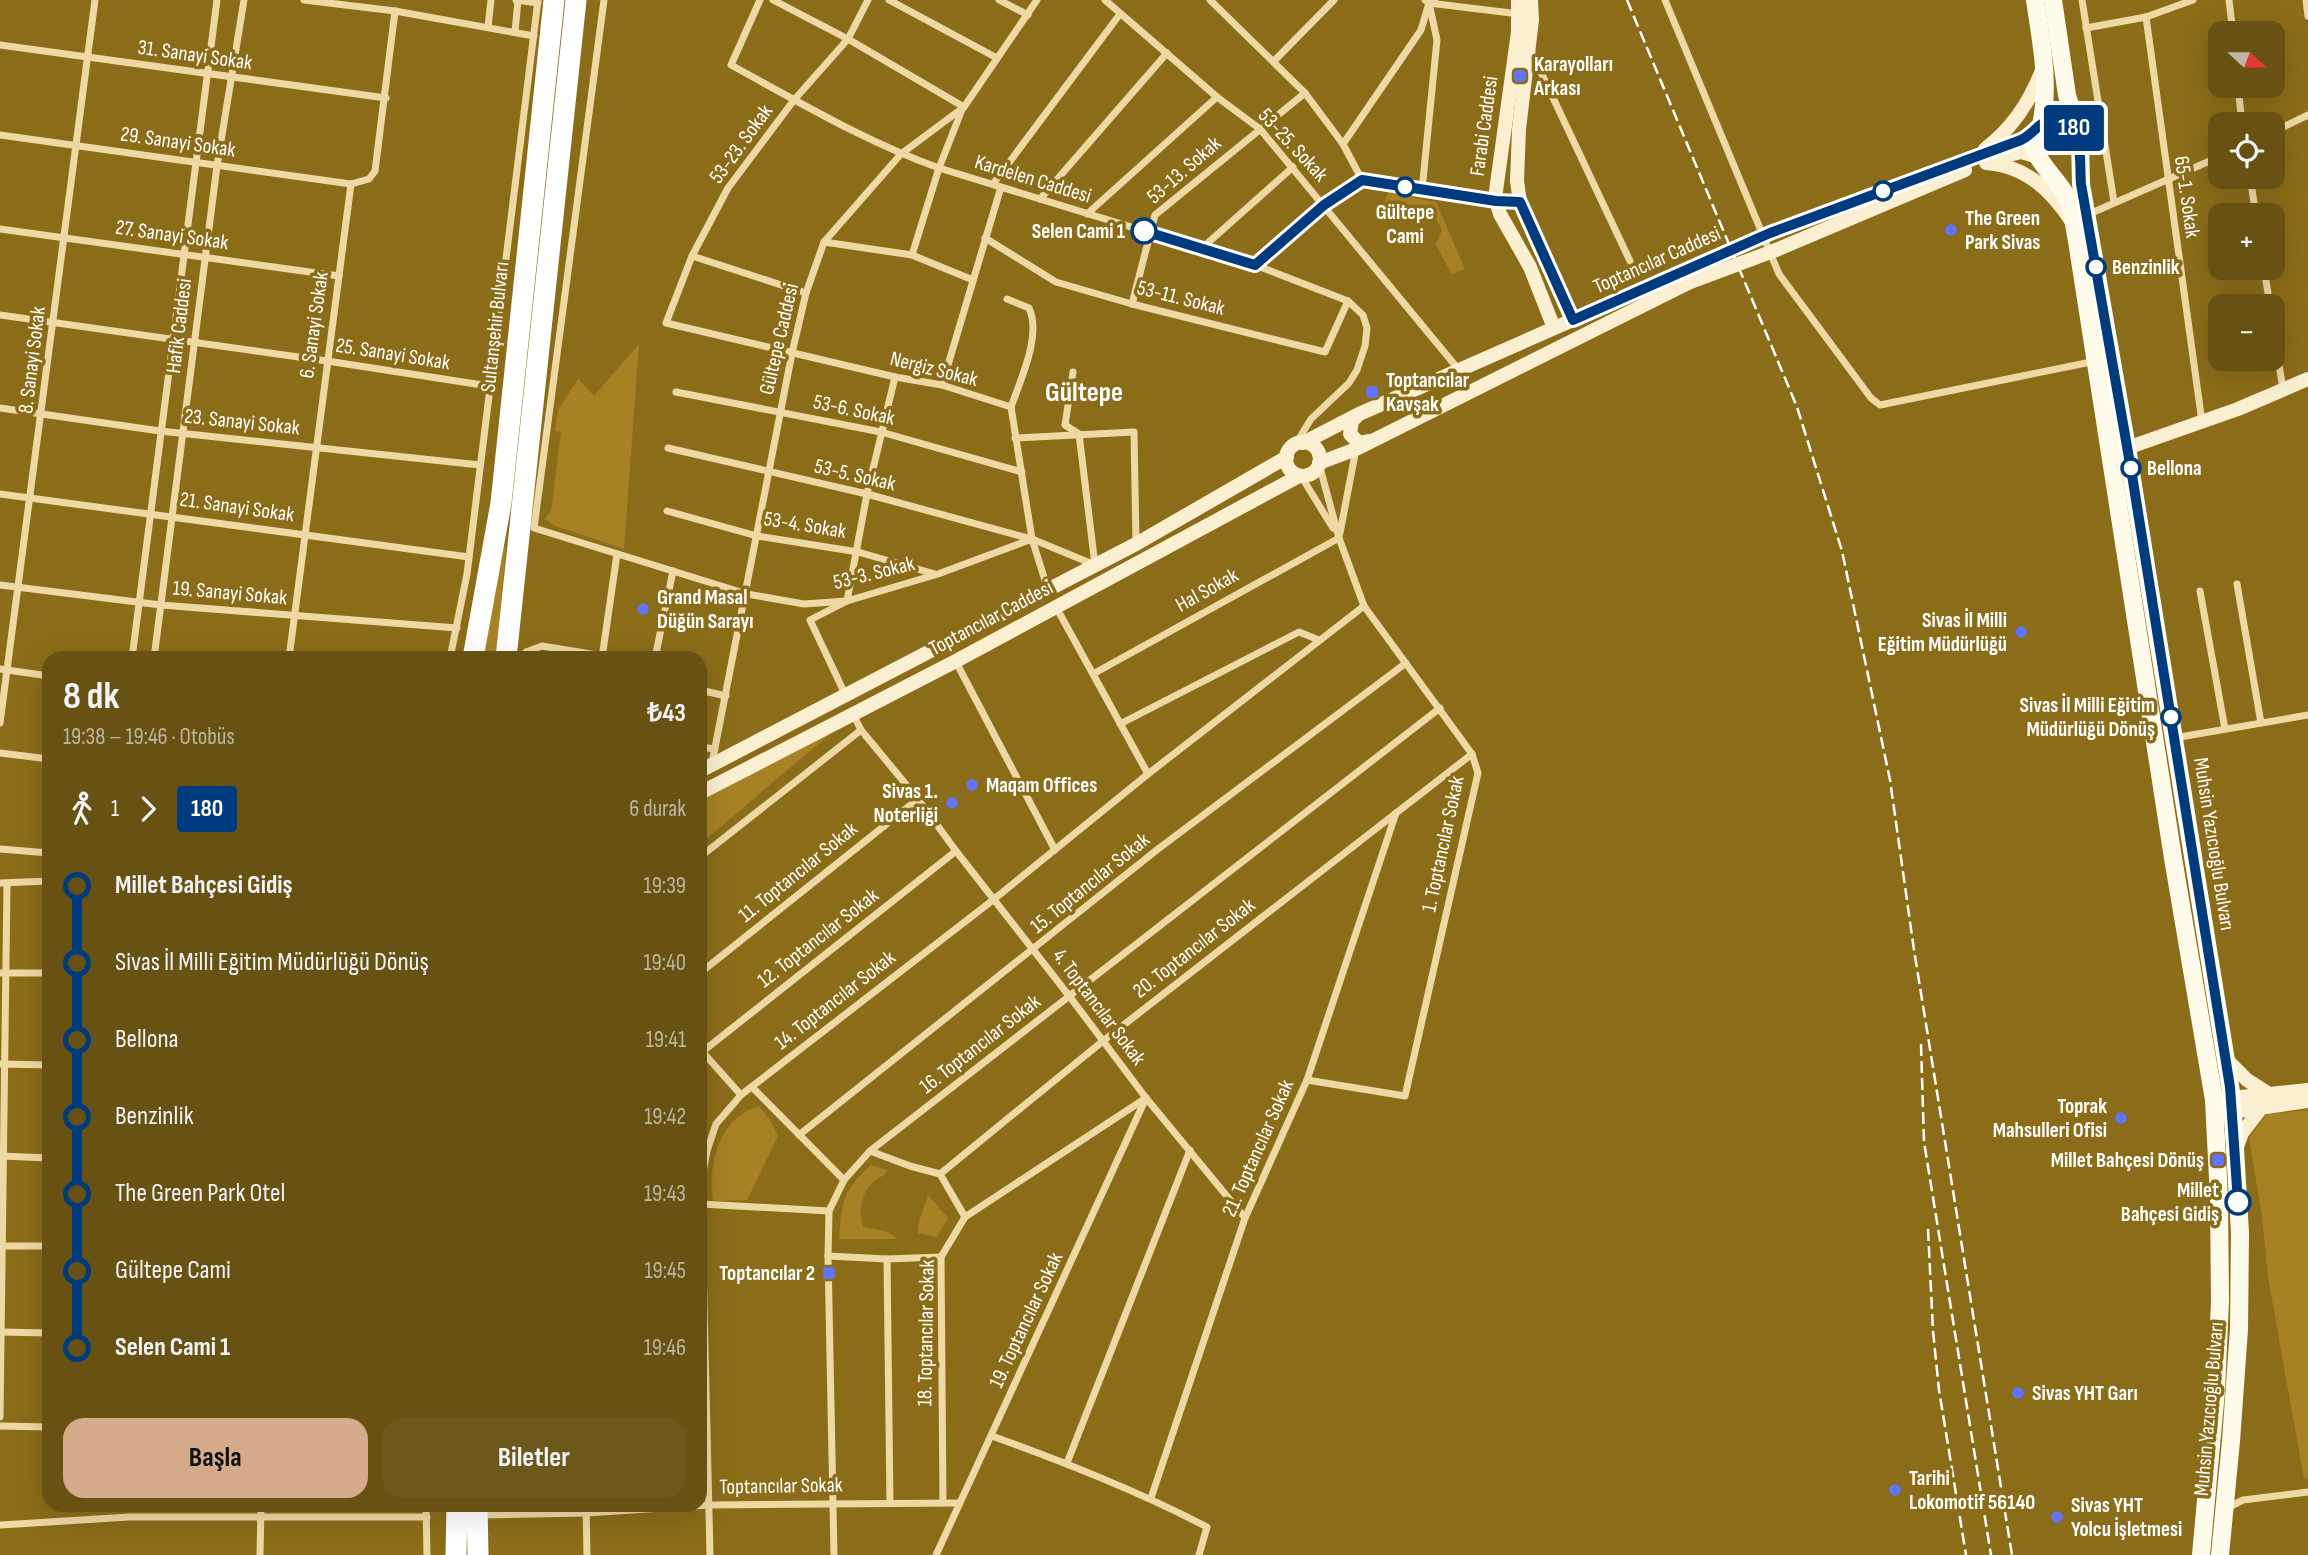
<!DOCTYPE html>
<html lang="tr">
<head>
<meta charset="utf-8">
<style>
  body { margin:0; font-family:"Sofia Sans Condensed",sans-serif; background:#6d581c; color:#f1f3f6; height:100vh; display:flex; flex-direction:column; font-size:26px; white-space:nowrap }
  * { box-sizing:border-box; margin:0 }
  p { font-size:23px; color:#bdb6a0 }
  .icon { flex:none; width:38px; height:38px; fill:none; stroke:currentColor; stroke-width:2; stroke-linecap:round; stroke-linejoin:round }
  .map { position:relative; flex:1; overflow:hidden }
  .drawer { position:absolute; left:42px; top:651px; width:665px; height:861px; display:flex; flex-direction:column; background:#685213; border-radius:21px; box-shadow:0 7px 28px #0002 }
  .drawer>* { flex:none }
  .badge { padding:0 14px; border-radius:5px; font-size:24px; line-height:46px }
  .needle { width:46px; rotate:111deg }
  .fabs { position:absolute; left:2208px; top:21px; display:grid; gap:14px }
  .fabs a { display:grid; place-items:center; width:77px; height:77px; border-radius:14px; background:#685213; box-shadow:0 7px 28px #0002; font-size:35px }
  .map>.badge { position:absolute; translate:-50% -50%; box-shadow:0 0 0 4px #fff }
  .legs { display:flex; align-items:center; gap:10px; height:77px; padding:0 21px; font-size:23px }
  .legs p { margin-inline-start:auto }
  .summary { display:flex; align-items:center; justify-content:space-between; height:119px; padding:0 21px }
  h1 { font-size:38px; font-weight:700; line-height:52px }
  .primary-button { display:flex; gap:14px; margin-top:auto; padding:14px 21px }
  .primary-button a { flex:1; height:80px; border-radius:21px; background:#d6ab8b; color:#111; font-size:28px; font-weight:700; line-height:80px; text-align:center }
  .primary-button a+a { background:#6d581c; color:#f1f3f6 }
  ul { padding:0 21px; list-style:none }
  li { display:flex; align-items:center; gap:24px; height:77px; font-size:26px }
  li i { display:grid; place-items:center; width:10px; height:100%; margin:0 9px; background:currentColor }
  li i::after { content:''; width:18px; height:18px; margin:-9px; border:5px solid; border-radius:50%; background:#685213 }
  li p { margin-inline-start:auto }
  li:first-child i { background:linear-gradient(#0000 50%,currentColor 0) }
  li:last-child i { background:linear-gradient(currentColor 50%,#0000 0) }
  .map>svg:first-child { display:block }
  .green { fill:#a78225 }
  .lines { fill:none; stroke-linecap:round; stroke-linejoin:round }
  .street { stroke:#eed9a4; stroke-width:7 }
  .secondary { stroke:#faefd1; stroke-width:14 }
  .primary { stroke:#fffbeb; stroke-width:18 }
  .highway { stroke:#fff; stroke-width:21 }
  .rail { stroke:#fff; stroke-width:2.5; stroke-dasharray:12 5; stroke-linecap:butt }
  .secondary-bridge { stroke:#faefd1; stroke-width:14 }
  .line-1-casing { stroke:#fff; stroke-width:16 }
  .line-1 { stroke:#003b80; stroke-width:10 }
  .poi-dot { fill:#6174ff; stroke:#8b6d19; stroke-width:2.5 }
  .stop-1-dot { fill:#fff; stroke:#003b80; stroke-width:3.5 }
  .labels { text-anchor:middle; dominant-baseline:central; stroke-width:7; stroke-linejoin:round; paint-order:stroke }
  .street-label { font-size:21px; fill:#fff; stroke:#8b6d19 }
  .poi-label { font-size:21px; font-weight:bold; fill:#fff; stroke:#8b6d19; text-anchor:start }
  .stop-label { font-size:21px; font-weight:bold; fill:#fff; stroke:#8b6d19; text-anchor:end }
  .district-label { font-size:28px; font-weight:bold; fill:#fff; stroke:#8b6d19 }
</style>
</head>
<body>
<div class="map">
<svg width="2308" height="1555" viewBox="0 0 2308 1555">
  <rect width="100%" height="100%" fill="#8b6d19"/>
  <g class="green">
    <circle cx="2058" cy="143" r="11"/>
    <path d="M1388,193L1436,202L1465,269L1452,274L1436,245L1442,230C1434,211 1414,196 1398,216L1383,207Z"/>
    <polygon points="639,344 624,549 555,526 545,519 551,511 561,432 555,431 558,410 578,379 594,396"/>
    <polygon points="500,546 506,546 496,658 482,658"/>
    <polygon points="836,729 700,844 700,798"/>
    <path d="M759,1106L770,1120L778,1136L747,1200L713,1201C707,1165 719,1117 759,1106Z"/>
    <polygon points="2308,1110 2308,1478 2304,1479 2268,1277 2262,1216 2249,1138 2267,1114"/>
    <path d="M871,1165L887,1170L885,1175C864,1182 857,1206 863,1227C874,1229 889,1230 897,1239H839C842,1201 842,1192 871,1165Z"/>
    <polygon points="928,1195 948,1218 937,1237 918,1233 918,1225"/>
  </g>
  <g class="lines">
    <g class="street">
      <polyline points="304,0 395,11 534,36"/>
      <polyline points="516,0 538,3"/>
      <polyline points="604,0 534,528 747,594 804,604 847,601 938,574 1032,539 1095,565 1079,434 1065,425 1073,372"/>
      <path d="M760,0L731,65C799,102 866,142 939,168L1255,265L1324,205L1362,180L1496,201L1519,202"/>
      <polyline points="773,0 848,39 964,107"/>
      <polyline points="868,0 848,39 794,100 728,188 692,256 666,323 895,377 942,385 1011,407 1032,539 1048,590"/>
      <polyline points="889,0 997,58"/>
      <polyline points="999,0 1028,15"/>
      <polyline points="1105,0 1217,97 1260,129 1459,370"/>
      <polyline points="1210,0 1305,93 1343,144 1362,180"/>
      <polyline points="1425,0 1429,3 1519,14"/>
      <polyline points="1665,0 1779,274 1871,398 1880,405 2096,361"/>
      <polyline points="2082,0 2114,202"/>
      <polyline points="2229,0 2233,33"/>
      <polyline points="2306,0 2308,16"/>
      <polyline points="2146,17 2202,422"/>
      <polyline points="488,27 491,0"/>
      <polyline points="2086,28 2146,17 2193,0"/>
      <polyline points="515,32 518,0"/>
      <polyline points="0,45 386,98"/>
      <polyline points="1530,49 1630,261"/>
      <polyline points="1274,61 1334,0"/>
      <polyline points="2238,86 2242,124"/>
      <polyline points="2273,132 2308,115"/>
      <polyline points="0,135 351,184"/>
      <polyline points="1343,144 1421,30 1429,3 1434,0"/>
      <polyline points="2250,177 2256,215"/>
      <polyline points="993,184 1120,14"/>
      <polyline points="1422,190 1437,40 1429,3"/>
      <polyline points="1040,199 1167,53"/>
      <polyline points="1087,214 1217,97"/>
      <polyline points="2087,215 2221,156"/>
      <polyline points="0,229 339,276"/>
      <polyline points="985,238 1056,282 1132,304 1325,352 1348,301"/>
      <polyline points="824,242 912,255 973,280"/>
      <polyline points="1201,249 1293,167"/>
      <polyline points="912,255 939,168 963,107"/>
      <polyline points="692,256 806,293"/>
      <polyline points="1255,265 1348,301 1363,315 1367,328 1365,346 1357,370 1349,383 1311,419 1295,445"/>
      <polyline points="2264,268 2270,306"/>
      <path d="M1007,299L1029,308C1042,335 1020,381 1011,407"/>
      <polyline points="1132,304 1155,215 1305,93"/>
      <polyline points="0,315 327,361 489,386"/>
      <polyline points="2273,328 2283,389"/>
      <polyline points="942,385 1001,187"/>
      <polyline points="676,392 881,432 1022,472"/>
      <polyline points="0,408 160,431 480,465"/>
      <polyline points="1015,438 1134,432 1136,544"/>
      <polyline points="668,448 867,494 1031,539"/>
      <polyline points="1301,476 1333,528"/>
      <polyline points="0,494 469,557"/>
      <polyline points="667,511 757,536 858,552 935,574"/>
      <polyline points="1340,533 1356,449"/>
      <polyline points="2237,584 2261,723"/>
      <polyline points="0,585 161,605 457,628"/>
      <polyline points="2200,591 2225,729"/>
      <polyline points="1056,607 1148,774"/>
      <polyline points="526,652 542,646 603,656"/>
      <polyline points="132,658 217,0"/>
      <polyline points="154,658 217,166 244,0"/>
      <polyline points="289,658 351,184 369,179 375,171 395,11"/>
      <polyline points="450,658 467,574 538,0"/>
      <polyline points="602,658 617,554"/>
      <polyline points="655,658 673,571"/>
      <polyline points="956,662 1055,850"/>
      <polyline points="0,669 49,676"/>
      <polyline points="1093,674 1339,538"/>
      <polyline points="700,690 726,696"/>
      <polyline points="845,694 810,620 847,601 867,494 895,377"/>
      <polyline points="853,714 861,730 918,799 956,851 1070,997 1146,1098 1245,1218"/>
      <polyline points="0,723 95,0"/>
      <polyline points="1120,724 1299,632 1319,640"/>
      <polyline points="2174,738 2308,715"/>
      <polyline points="700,747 715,749"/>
      <polyline points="0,753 49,759"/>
      <polyline points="712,763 792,353 806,293 824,242 901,154 964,107 1037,0"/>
      <polyline points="0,849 49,853"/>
      <polyline points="700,857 861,730"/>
      <polyline points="0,883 49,881"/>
      <polyline points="0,973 49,973"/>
      <polyline points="700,973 918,799"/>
      <polyline points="700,1049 741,1095"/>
      <polyline points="702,1052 956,851"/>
      <polyline points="1,1064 49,1065"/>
      <polyline points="1307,1080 1405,1096 1478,773 1472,754 1364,606 1339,538 1319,464"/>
      <polyline points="752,1087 844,1180"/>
      <polyline points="799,1135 1158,849 1406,663"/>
      <polyline points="870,1151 910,1166 940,1174 965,1217"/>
      <polyline points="1,1156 49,1158"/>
      <polyline points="940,1174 1103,1041 1472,754"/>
      <polyline points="701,1204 829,1211"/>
      <polyline points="1,1246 49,1246"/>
      <polyline points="828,1256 887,1259 941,1257"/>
      <polyline points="887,1259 890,1503"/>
      <polyline points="1,1332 49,1333"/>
      <polyline points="0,1417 7,884"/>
      <polyline points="0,1426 49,1427"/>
      <path d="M992,1436C1066,1463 1138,1491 1207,1527L1199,1555"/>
      <polyline points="1067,1463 1190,1150"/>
      <polyline points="1151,1498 1245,1218 1307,1080 1396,813"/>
      <polyline points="943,1503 941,1257 965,1217 1146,1098"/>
      <polyline points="426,1505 427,1555"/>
      <polyline points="586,1505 587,1555"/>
      <polyline points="2227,1508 2243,1500 2308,1492"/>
      <polyline points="480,1515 586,1513 709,1505 958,1503"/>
      <polyline points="1,1525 129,1517 427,1517"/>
      <polyline points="260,1555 261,1505"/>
      <polyline points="710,1555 701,1183 707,1151 716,1124 741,1095 993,900 1148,774 1364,606"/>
      <polyline points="834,1555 828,1256 829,1211 844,1180 870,1151 1440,708"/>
      <polyline points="936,1555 1146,1098"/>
    </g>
    <g class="secondary">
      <polyline points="1518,0 1518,32 1495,198 1500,214 1530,267 1554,328"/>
      <polyline points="1531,0 1532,20 1519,129 1517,181 1520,202 1573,320"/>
      <path d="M1985,149C2013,128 2030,102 2042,70"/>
      <polyline points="1993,159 2021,152 2038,157"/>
      <path d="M1986,163C2026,166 2051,190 2072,222"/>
      <polyline points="1770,233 2021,140 2035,132"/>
      <polyline points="1776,250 1965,170"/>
      <polyline points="1358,415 1352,421 1350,434 1359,443 1370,441"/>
      <circle cx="1303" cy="459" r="17"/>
      <polyline points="1303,443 1359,414 1682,272"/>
      <polyline points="2127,448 2238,409 2308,379"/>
      <polyline points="1319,463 1356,449 1688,283"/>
      <polyline points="700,771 1136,544 1287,457"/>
      <polyline points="700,793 956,661 1299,476"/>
      <polyline points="2226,1059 2247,1080 2269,1094"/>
      <polyline points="2222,1099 2308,1090"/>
      <polyline points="2224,1113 2308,1101"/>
      <polyline points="2237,1147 2242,1133 2262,1107"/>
    </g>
    <g class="primary">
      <path d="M2035,0C2041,41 2050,84 2041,125"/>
      <polyline points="2053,0 2067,95 2080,139 2081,184 2127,448 2232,1098 2240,1233 2239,1329 2231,1441 2220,1555"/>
      <path d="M2078,134L2066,121H2048C2009,141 2056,174 2067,197C2073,211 2074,226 2077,241L2173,858L2214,1100L2219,1198L2220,1301L2216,1391L2201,1555"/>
    </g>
    <g class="highway">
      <polyline points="473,658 501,503 554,0"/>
      <polyline points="506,658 576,0"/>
      <polyline points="477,1505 478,1555"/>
      <polyline points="456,1555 457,1505"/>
    </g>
    <g class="rail">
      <polyline points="1627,0 1797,407 1842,551 1890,780 1914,950 2012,1555"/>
      <polyline points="1921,1044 1924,1142 1991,1555"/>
      <polyline points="1928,1229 1933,1331 1939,1390 1966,1555"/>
    </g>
    <g class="secondary-bridge">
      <polyline points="1682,272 1770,233"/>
      <polyline points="1688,283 1776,250"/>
    </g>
  </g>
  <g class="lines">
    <g class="line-1-casing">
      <path id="line-1" d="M1144,231L1255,265L1324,205L1362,180L1496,201L1520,202L1573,320L1770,233L2021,140C2032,135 2037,125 2047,121C2086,105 2079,164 2081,184L2132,475L2230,1087L2238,1202"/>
    </g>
    <use href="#line-1" class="line-1"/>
  </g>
  <g class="poi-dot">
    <rect x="1513" y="69" width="14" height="14" rx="3.5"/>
    <circle cx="1951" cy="230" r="7"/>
    <rect x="1365" y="385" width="14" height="14" rx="3.5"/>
    <circle cx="643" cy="609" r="7"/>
    <circle cx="2021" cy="632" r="7"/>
    <circle cx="972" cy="785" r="7"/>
    <circle cx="952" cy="803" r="7"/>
    <circle cx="2121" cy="1118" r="7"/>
    <rect x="2211" y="1153" width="14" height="14" rx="3.5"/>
    <rect x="822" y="1266" width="14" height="14" rx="3.5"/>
    <circle cx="2018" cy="1393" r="7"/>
    <circle cx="1895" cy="1490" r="7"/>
    <circle cx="2057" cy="1517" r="7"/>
  </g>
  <g class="stop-1-dot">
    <circle cx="1405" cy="187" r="9"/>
    <circle cx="1883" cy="191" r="9"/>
    <circle cx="1144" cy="231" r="12"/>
    <circle cx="2096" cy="267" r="9"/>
    <circle cx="2131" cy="468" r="9"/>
    <circle cx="2171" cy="717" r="9"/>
    <circle cx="2238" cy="1202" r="12"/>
  </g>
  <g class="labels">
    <g class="street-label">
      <text transform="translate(195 55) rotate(8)">31. Sanayi Sokak</text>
      <text transform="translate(1484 126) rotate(-82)">Farabi Caddesi</text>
      <text transform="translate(178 142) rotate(8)">29. Sanayi Sokak</text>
      <text transform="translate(741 144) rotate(-54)">53-23. Sokak</text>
      <text transform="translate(1293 145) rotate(47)">53-25. Sokak</text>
      <text transform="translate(1184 170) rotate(-41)">53-13. Sokak</text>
      <text transform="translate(1033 179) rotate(17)">Kardelen Caddesi</text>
      <text transform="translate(2187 197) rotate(82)">65-1. Sokak</text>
      <text transform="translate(172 235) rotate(8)">27. Sanayi Sokak</text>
      <text transform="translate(1657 260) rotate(-24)">Toptancılar Caddesi</text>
      <text transform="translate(1181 298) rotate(14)">53-11. Sokak</text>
      <text transform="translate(314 325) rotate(-82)">6. Sanayi Sokak</text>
      <text transform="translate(179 326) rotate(-83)">Hafik Caddesi</text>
      <text transform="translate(495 327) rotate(-84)">Sultanşehir Bulvarı</text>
      <text transform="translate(779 339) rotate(-77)">Gültepe Caddesi</text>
      <text transform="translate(393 354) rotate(9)">25. Sanayi Sokak</text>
      <text transform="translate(32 360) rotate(-83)">8. Sanayi Sokak</text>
      <text transform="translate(934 369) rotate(14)">Nergiz Sokak</text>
      <text transform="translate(854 410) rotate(12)">53-6. Sokak</text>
      <text transform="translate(242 422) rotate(6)">23. Sanayi Sokak</text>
      <text transform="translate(855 475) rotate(13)">53-5. Sokak</text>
      <text transform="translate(237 507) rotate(8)">21. Sanayi Sokak</text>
      <text transform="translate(805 525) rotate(9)">53-4. Sokak</text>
      <text transform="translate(874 573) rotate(-14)">53-3. Sokak</text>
      <text transform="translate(1207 590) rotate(-29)">Hal Sokak</text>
      <text transform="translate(230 593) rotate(5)">19. Sanayi Sokak</text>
      <text transform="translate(991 618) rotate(-28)">Toptancılar Caddesi</text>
      <text transform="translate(1443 844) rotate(-78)">1. Toptancılar Sokak</text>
      <text transform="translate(2214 844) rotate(81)">Muhsin Yazıcıoğlu Bulvarı</text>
      <text transform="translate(798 872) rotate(-39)">11. Toptancılar Sokak</text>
      <text transform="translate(1090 883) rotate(-39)">15. Toptancılar Sokak</text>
      <text transform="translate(818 938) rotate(-38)">12. Toptancılar Sokak</text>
      <text transform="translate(1194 948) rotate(-38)">20. Toptancılar Sokak</text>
      <text transform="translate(835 1000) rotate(-38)">14. Toptancılar Sokak</text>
      <text transform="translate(1099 1007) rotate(53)">4. Toptancılar Sokak</text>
      <text transform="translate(980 1044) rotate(-38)">16. Toptancılar Sokak</text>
      <text transform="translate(1258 1148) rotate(-66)">21. Toptancılar Sokak</text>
      <text transform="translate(1026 1320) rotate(-65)">19. Toptancılar Sokak</text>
      <text transform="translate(926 1333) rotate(-89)">18. Toptancılar Sokak</text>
      <text transform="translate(2209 1409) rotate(-85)">Muhsin Yazıcıoğlu Bulvarı</text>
      <text transform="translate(781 1486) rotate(-1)">Toptancılar Sokak</text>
    </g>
    <g class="poi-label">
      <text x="1534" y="64">Karayolları<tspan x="1534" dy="24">Arkası</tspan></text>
      <text x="1965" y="218">The Green<tspan x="1965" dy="24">Park Sivas</tspan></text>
      <text x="1386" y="380">Toptancılar<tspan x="1386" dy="24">Kavşak</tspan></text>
      <text x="657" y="597">Grand Masal<tspan x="657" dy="24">Düğün Sarayı</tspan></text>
      <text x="2007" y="620" text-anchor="end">Sivas İl Milli<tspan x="2007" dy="24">Eğitim Müdürlüğü</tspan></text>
      <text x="986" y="785">Maqam Offices</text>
      <text x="938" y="791" text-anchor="end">Sivas 1.<tspan x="938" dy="24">Noterliği</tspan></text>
      <text x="2107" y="1106" text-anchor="end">Toprak<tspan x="2107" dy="24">Mahsulleri Ofisi</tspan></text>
      <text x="2204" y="1160" text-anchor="end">Millet Bahçesi Dönüş</text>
      <text x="815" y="1273" text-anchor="end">Toptancılar 2</text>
      <text x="2032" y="1393">Sivas YHT Garı</text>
      <text x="1909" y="1478">Tarihi<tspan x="1909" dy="24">Lokomotif 56140</tspan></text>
      <text x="2071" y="1505">Sivas YHT<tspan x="2071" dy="24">Yolcu İşletmesi</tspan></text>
    </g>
    <g class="stop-label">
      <text x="1405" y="212" text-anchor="middle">Gültepe<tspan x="1405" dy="24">Cami</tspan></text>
      <text x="1125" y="231">Selen Cami 1</text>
      <text x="2112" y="267" text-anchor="start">Benzinlik</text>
      <text x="2147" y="468" text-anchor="start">Bellona</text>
      <text x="2155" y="705">Sivas İl Milli Eğitim<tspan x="2155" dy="24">Müdürlüğü Dönüş</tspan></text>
      <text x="2219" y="1190">Millet<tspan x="2219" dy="24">Bahçesi Gidiş</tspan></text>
    </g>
    <g class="district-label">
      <text x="1084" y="392">Gültepe</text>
    </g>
  </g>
</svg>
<div class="fabs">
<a><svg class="needle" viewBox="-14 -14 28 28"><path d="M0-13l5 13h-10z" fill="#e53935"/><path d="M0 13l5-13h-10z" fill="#bdb6a0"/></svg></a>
<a><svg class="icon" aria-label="locate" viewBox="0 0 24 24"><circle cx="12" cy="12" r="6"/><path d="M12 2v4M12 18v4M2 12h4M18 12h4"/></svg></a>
<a>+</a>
<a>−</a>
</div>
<b class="badge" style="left:2074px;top:128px;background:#003b80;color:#fff">180</b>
<section class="drawer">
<div class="summary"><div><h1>8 dk</h1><p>19:38 – 19:46 · Otobüs</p></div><b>₺43</b></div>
<div class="legs"><svg class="icon" aria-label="walk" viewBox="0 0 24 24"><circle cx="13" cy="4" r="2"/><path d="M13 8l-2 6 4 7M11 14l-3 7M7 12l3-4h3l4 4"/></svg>1<svg class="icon" aria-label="forward" viewBox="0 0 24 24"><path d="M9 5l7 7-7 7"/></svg><b class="badge" style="background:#003b80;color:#fff">180</b><p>6 durak</p></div>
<ul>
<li><i style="color:#003b80"></i><b>Millet Bahçesi Gidiş</b><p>19:39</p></li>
<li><i style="color:#003b80"></i><span>Sivas İl Milli Eğitim Müdürlüğü Dönüş</span><p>19:40</p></li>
<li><i style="color:#003b80"></i><span>Bellona</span><p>19:41</p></li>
<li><i style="color:#003b80"></i><span>Benzinlik</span><p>19:42</p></li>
<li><i style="color:#003b80"></i><span>The Green Park Otel</span><p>19:43</p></li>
<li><i style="color:#003b80"></i><span>Gültepe Cami</span><p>19:45</p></li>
<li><i style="color:#003b80"></i><b>Selen Cami 1</b><p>19:46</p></li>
</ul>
<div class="primary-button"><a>Başla</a><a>Biletler</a></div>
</section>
</div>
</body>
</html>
